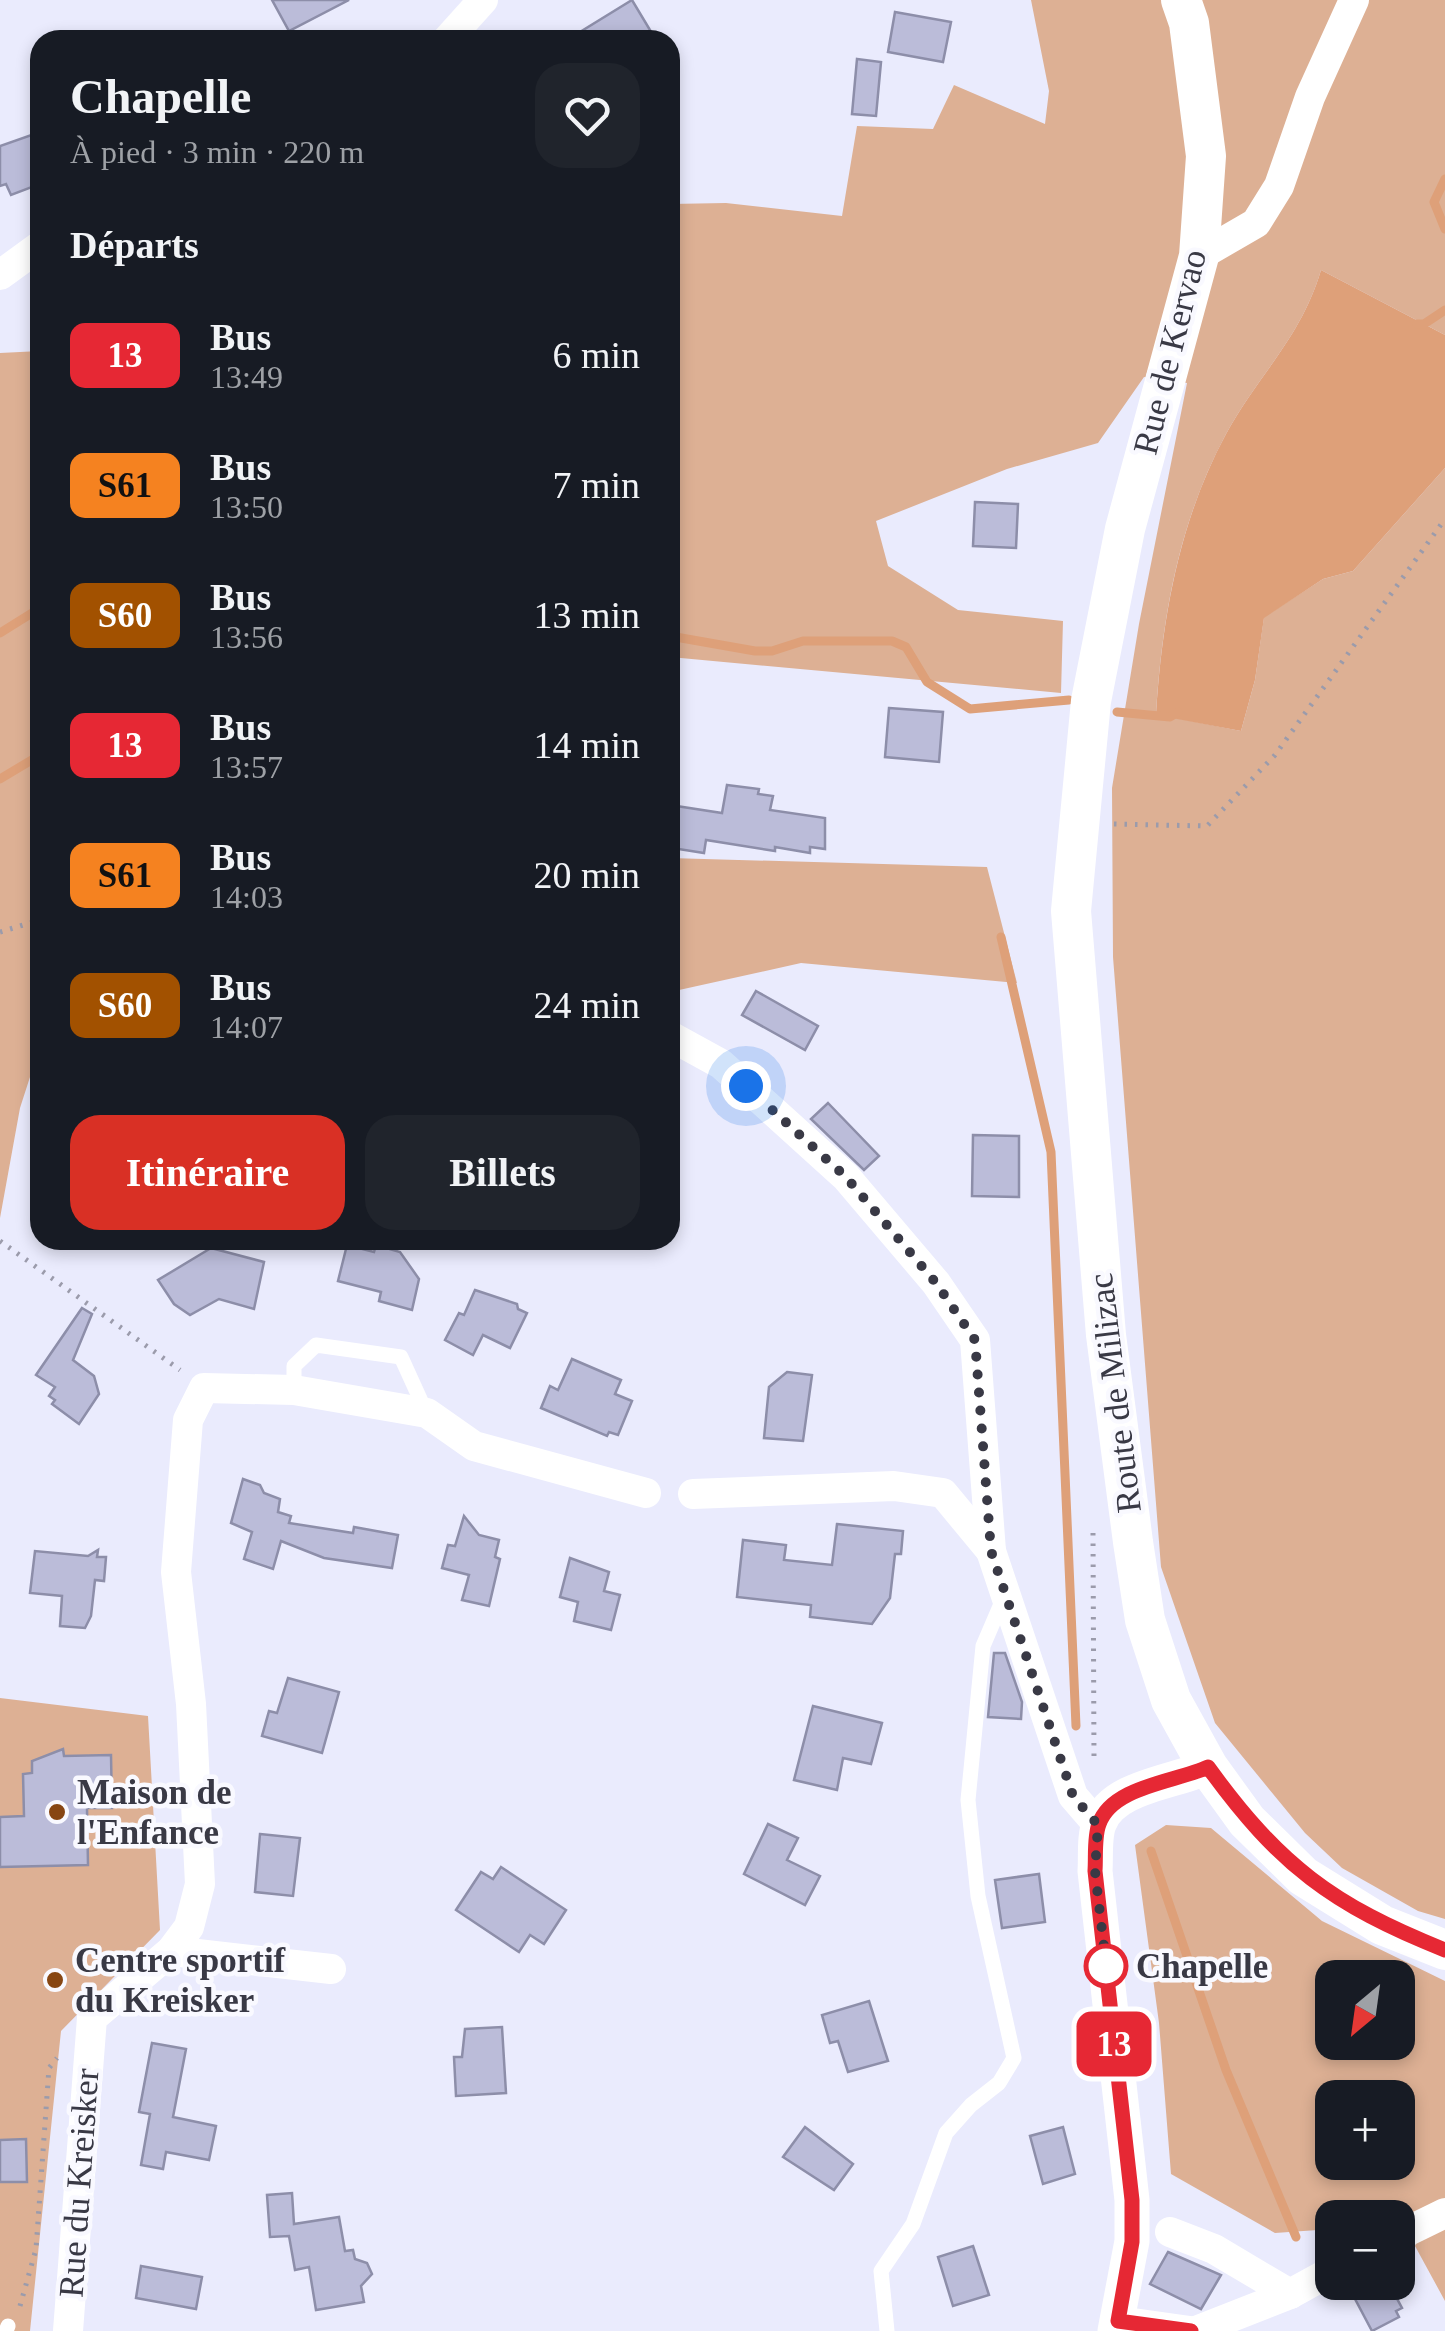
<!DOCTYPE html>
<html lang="fr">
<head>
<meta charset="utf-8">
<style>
  body { margin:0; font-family:"Times New Roman",serif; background:#20242c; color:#f1f3f6; height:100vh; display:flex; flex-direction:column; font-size:38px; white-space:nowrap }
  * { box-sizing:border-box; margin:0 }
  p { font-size:32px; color:#9ea1a6 }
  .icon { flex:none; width:55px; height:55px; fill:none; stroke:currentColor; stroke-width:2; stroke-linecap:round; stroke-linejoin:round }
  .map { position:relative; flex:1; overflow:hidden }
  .panel { position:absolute; left:30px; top:30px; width:650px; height:1220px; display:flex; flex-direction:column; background:#171b24; border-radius:30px; box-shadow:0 5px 15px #0003 }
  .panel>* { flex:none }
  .badge { padding:0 20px; border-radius:15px; font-size:35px; line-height:65px }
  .needle { width:65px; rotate:209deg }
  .buttons { position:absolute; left:1315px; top:1960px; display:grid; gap:20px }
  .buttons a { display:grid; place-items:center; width:100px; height:100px; border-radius:20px; background:#171b24; box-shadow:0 5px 15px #0003; font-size:50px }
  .you { position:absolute; width:50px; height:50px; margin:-25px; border:8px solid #fff; border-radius:50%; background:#1a73e8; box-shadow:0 0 0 15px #1a73e833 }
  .map>.badge { position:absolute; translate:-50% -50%; box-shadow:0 0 0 5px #fff }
  h2 { padding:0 40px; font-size:38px; line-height:90px }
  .round { display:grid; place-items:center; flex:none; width:105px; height:105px; border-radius:30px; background:#20242c }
  .overview { display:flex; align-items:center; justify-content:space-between; height:170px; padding:0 40px }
  h1 { font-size:48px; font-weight:600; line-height:75px }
  .cta { display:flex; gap:20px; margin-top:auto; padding:20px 40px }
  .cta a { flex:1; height:115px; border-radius:30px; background:#d93025; color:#fff; font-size:40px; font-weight:600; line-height:115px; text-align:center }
  .cta a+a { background:#20242c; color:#f1f3f6 }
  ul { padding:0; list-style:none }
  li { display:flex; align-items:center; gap:30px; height:130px; padding:0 40px }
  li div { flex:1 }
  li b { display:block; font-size:38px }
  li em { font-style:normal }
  li .badge { min-width:110px; font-weight:700; text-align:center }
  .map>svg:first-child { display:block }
  .green { fill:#ddb094; fill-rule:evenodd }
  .water { fill:#dea079 }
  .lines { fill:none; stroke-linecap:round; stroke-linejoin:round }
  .stream { stroke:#dea079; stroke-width:9 }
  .building { fill:#bbbcd9; stroke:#8d8ea9; stroke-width:2.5 }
  .path { stroke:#9b9bab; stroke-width:5; stroke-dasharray:2.5 8; stroke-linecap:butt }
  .service { stroke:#fff; stroke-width:15 }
  .minor { stroke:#fff; stroke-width:30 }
  .tertiary { stroke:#fff; stroke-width:35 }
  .secondary { stroke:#fff; stroke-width:40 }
  .line-casing { stroke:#fff; stroke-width:22 }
  .line { stroke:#e62834; stroke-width:15 }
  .walk { stroke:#393945; stroke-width:10; stroke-dasharray:0 18 }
  .poi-dot { fill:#874613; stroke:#f9f9ff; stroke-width:4 }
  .stop-dot { fill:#fff; stroke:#e62834; stroke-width:5 }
  .labels { text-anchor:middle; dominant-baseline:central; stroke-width:9; stroke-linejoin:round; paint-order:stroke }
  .street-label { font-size:35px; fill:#393945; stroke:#f9f9ff }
  .poi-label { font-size:35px; font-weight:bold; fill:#393945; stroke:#f9f9ff; text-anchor:start }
  .stop-label { font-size:35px; font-weight:bold; fill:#393945; stroke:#f9f9ff; text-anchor:start }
</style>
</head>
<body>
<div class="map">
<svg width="1445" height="2331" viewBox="0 0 1445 2331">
  <rect width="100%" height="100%" fill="#eaebfd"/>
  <g class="green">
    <path d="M1031,0H1445V335L1321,270C1301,338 1258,375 1226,434C1179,521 1162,617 1156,714L1241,731L1255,680L1264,617L1323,579L1353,571L1445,468V1919L1418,1911L1342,1868L1305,1833L1215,1723L1161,1567L1113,957L1112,788L1139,624L1187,383L1144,377L1098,443L1007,469L876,521L888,566L958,610L1063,621L1061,693L670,657V204L726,203L842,216L857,126L933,129L954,85L1045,124L1049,91Z"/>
    <polygon points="40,351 40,1046 20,1108 0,1218 0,353"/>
    <polygon points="670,858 987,867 1017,983 801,963 670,992"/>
    <polygon points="0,1698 148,1716 160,1930 61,2031 30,2331 0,2331"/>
    <path d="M1166,1825L1211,1828L1322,1921L1445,1981V2301L1415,2246L1425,2223L1398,2224V2218H1332V2229L1275,2233L1171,2174L1159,2023L1135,1845ZM1332,1978H1398V2042H1332ZM1332,2098H1398V2162H1332Z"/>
  </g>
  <path class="water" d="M1321,270L1445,335V468L1353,571L1323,579L1264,618L1255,680L1241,731L1156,715C1162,618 1179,521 1226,434C1258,375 1301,338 1321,270Z"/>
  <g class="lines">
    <g class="stream">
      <polyline points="1445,179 1434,202 1445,229"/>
      <polyline points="1417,324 1424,324 1445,310"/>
      <polyline points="0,633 40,608"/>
      <polyline points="670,636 755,651 772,651 803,641 892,641 906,647 927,682 970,709 1069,700"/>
      <polyline points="1117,712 1170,717 1178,712"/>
      <polyline points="0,779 40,755"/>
      <polyline points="1001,937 1051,1152 1076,1726"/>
      <polyline points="1151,1851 1226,2070 1296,2237"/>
    </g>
  </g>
  <g class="building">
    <polygon points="272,0 349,0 289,31"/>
    <polygon points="632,0 656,40 567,40"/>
    <polygon points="895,12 951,22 943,62 888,52"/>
    <polygon points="857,59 881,62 876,116 852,114"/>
    <polygon points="40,132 40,184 11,195 6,184 0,186 0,146"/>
    <polygon points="975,502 1018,504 1016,548 973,546"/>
    <polygon points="889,708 943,712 939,762 885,757"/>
    <polygon points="727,785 759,789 758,794 773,796 770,810 825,818 825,849 810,847 810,853 775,847 775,851 706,840 704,853 672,848 670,805 722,813"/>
    <polygon points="756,991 818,1026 805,1050 742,1015"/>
    <polygon points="828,1103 879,1156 864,1170 811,1119"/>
    <polygon points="973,1135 1019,1136 1019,1197 972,1196"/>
    <polygon points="347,1245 374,1252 376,1245 400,1252 419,1279 412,1310 379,1301 381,1292 338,1281"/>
    <polygon points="211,1248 264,1262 254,1309 219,1299 190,1315 174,1304 158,1280"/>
    <polygon points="475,1290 517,1304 518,1309 527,1313 510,1348 483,1335 473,1355 445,1340 459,1313 464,1315"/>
    <polygon points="82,1308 92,1314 73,1360 94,1376 99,1394 79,1424 52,1404 55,1400 49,1396 55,1387 36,1375"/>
    <polygon points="572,1359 621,1380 615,1394 632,1401 618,1435 609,1432 607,1436 541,1408 550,1386 558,1390"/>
    <polygon points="787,1372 812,1375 803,1441 764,1438 769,1387"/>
    <polygon points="243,1479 260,1485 264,1493 280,1499 278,1512 291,1516 289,1523 353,1533 354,1527 398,1535 392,1568 324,1558 281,1541 273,1569 244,1559 252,1532 231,1523"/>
    <polygon points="464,1516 479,1535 499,1540 495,1557 500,1559 489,1606 462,1600 469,1575 442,1568 448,1545 455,1546"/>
    <polygon points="837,1524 903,1531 901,1554 895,1554 890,1598 872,1624 810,1617 811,1605 737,1597 743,1540 786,1545 784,1560 832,1565"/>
    <polygon points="98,1550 97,1557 106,1557 104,1581 95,1580 91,1616 85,1628 60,1626 62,1596 30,1593 35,1551 88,1556"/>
    <polygon points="570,1558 609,1572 604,1591 620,1595 611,1630 574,1621 578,1602 560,1597"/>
    <polygon points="994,1653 1005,1653 1022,1702 1021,1719 988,1717"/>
    <polygon points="288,1678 339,1692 322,1753 262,1736 269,1711 277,1713"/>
    <polygon points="813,1706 882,1723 871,1764 843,1758 837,1790 794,1780"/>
    <polygon points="63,1749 64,1756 111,1755 112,1808 87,1808 88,1865 0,1867 0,1817 24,1816 23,1774 32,1773 32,1761"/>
    <polygon points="768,1824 798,1838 787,1860 820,1876 805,1905 744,1874"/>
    <polygon points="260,1834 300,1838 293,1896 255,1892"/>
    <polygon points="501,1867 566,1910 544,1944 530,1935 519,1952 456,1910 481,1872 493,1879"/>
    <polygon points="1039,1874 1045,1922 1002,1928 995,1880"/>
    <polygon points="869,2001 888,2061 848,2072 838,2041 830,2043 822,2015"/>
    <polygon points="502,2027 506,2093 456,2096 454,2057 462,2057 465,2029"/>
    <polygon points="152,2043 186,2049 173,2117 216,2126 209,2160 166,2152 163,2169 141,2165 150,2114 139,2112"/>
    <polygon points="805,2127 853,2164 834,2190 783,2157"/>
    <polygon points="1063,2127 1075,2174 1043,2184 1030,2136"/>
    <polygon points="26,2139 27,2182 0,2182 0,2140"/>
    <polygon points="292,2193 294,2224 339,2217 345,2251 353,2250 355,2259 367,2263 372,2274 361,2286 364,2302 316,2310 309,2267 295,2270 289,2236 270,2237 267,2195"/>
    <polygon points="973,2246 989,2295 953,2306 938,2257"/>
    <polygon points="1168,2252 1221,2275 1201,2309 1150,2284"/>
    <polygon points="141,2266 202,2277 196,2309 136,2298"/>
    <polygon points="1346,2282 1388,2282 1402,2308 1396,2311 1399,2317 1372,2331"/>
  </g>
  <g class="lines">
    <g class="path">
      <polyline points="1114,824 1207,826 1275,755 1445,519"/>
      <polyline points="0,932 40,920"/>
      <polyline points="0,1241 180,1370"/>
      <polyline points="1093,1533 1094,1757"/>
      <polyline points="20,2306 36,2249 49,2068 57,2058"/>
    </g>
    <g class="service">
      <polyline points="294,1390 294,1366 316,1345 401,1357 426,1412"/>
      <polyline points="6,2331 8,2326"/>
      <polyline points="887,2331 881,2271 913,2224 946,2133 971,2105 999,2083 1014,2058 978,1896 968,1800 983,1646 1004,1597"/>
    </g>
    <g class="minor">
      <polyline points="447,40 483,0"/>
      <polyline points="1199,256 1256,223 1279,186 1310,97 1354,0"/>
      <polyline points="0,275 40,246"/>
      <polyline points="670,1036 721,1064 846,1177 936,1283 975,1340 991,1551 1073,1796 1098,1825"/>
      <polyline points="693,1494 894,1486 943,1493 991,1551"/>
      <polyline points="171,1951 331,1969"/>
      <polyline points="1170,2232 1214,2249 1290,2294"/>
      <polyline points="1398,2236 1445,2213"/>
      <polyline points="1119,2321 1190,2331"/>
      <polyline points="68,2331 92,2018 171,1951 189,1927 200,1884 191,1704 176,1572 188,1420 204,1388 294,1390 427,1413 474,1446 646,1493"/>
      <polyline points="1196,2331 1290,2294 1332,2271"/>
    </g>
    <path class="tertiary" d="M1115,2331L1132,2241V2200L1095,1871C1096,1857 1094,1837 1099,1824C1112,1786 1176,1782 1208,1767"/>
    <polyline class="secondary" points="1181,0 1189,23 1206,156 1199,256 1125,529 1091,701 1071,911 1106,1335 1133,1542 1145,1620 1171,1700 1208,1767 1247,1821 1303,1876 1382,1925 1445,1950"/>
  </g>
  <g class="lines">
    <g class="line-casing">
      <path id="line" d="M1191,2331L1118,2321L1132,2242V2200L1095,1871C1096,1857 1094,1837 1099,1824C1112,1786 1176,1782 1208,1767C1279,1865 1332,1905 1445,1950"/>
    </g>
    <use href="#line" class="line"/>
    <polyline class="walk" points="746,1086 846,1177 936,1283 975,1340 991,1551 1073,1796 1098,1825 1095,1871 1108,1981 1106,1966"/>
  </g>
  <g class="poi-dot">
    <circle cx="57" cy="1812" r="10"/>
    <circle cx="55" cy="1980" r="10"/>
  </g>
  <circle class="stop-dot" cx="1106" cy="1966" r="20"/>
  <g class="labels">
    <g class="street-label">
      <text transform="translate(1170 352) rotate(-76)">Rue de Kervao</text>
      <text transform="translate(1115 1393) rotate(-97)">Route de Milizac</text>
      <text transform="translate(79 2183) rotate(-86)">Rue du Kreisker</text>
    </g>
    <g class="poi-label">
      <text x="77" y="1792">Maison de<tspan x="77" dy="40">l'Enfance</tspan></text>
      <text x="75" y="1960">Centre sportif<tspan x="75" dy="40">du Kreisker</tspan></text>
    </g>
    <g class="stop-label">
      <text x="1136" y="1966">Chapelle</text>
    </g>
  </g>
</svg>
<div class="buttons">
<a><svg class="needle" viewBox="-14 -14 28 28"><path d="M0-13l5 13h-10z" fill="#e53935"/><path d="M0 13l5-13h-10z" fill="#9ea1a6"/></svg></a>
<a>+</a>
<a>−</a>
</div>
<div class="you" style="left:746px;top:1086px"></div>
<b class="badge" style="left:1114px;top:2044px;background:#e62834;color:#fff">13</b>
<section class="panel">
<div class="overview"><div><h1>Chapelle</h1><p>À pied · 3 min · 220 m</p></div><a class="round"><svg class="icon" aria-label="heart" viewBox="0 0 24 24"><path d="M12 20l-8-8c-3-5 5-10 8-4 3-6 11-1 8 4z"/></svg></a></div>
<h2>Départs</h2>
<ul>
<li><span class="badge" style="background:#e62834;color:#fff">13</span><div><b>Bus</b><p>13:49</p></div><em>6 min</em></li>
<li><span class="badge" style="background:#f58220;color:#111">S61</span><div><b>Bus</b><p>13:50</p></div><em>7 min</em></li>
<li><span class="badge" style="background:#a25100;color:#fff">S60</span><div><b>Bus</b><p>13:56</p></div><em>13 min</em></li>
<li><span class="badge" style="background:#e62834;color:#fff">13</span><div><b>Bus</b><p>13:57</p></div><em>14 min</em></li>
<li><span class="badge" style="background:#f58220;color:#111">S61</span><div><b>Bus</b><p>14:03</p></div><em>20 min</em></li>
<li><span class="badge" style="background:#a25100;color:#fff">S60</span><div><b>Bus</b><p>14:07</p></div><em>24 min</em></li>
</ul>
<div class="cta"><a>Itinéraire</a><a>Billets</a></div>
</section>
</div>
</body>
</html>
